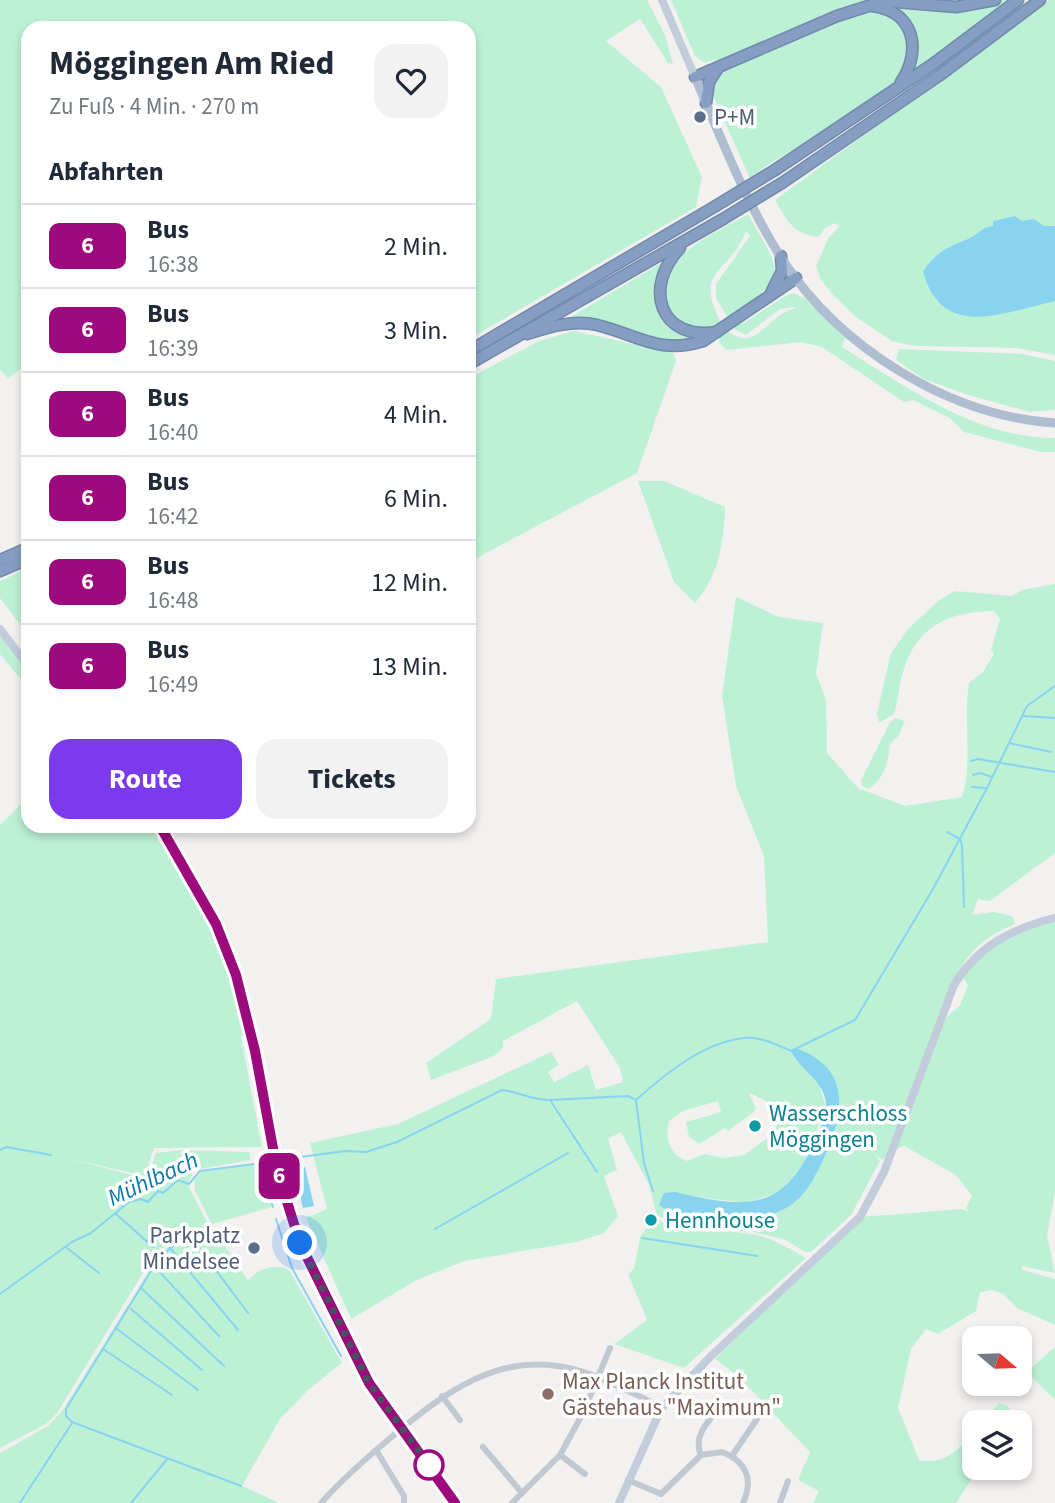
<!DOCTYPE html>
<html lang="de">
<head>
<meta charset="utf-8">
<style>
  body { margin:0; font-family:"Source Sans 3",sans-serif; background:#f2f2f3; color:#1f2937; height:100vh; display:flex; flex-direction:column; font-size:26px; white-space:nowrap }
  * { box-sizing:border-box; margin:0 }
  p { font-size:23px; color:#747a83 }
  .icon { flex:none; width:38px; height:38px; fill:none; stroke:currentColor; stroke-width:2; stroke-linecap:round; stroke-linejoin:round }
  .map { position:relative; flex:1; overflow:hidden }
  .sheet { position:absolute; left:21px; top:21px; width:455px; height:812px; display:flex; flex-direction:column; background:#fff; border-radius:21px; box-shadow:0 4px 10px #0003 }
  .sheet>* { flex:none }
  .badge { padding:0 14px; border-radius:10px; font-size:24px; line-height:46px }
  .needle { width:46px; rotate:109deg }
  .fabs { position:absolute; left:962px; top:1326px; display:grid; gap:14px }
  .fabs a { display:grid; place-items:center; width:70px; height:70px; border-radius:14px; background:#fff; box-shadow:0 4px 10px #0003; font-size:35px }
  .you { position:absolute; width:35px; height:35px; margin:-18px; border:5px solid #fff; border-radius:50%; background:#1a73e8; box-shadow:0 0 0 10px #1a73e833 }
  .map>.badge { position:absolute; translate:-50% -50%; box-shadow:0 0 0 4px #fff }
  h2 { padding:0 28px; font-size:26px; line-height:63px }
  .round { display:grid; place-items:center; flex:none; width:74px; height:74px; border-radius:21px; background:#f2f2f3 }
  .overview { display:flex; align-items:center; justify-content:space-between; height:119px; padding:0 28px }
  h1 { font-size:33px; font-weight:700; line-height:52px }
  .cta { display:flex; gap:14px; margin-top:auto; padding:14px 28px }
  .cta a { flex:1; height:80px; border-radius:21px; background:#7c3aed; color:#fff; font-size:28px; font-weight:700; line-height:80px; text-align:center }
  .cta a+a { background:#f2f2f3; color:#1f2937 }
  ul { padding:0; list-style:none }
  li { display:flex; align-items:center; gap:21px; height:84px; padding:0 28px; border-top:2px solid #e0e1e3 }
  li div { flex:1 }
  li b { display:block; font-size:26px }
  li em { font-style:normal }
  li .badge { min-width:77px; font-weight:700; text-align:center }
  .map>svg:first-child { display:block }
  .green { fill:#bdf1d5; fill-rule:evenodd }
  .water { fill:#88d3f0 }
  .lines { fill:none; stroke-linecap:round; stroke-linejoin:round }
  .stream { stroke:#88d3f0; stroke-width:2 }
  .highway-casing { stroke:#7189ad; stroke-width:13 }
  .street { stroke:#c0c9d2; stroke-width:6 }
  .secondary { stroke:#c2ccda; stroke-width:8 }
  .primary { stroke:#afbdd0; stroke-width:9 }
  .highway { stroke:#869ec1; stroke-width:10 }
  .highway-bridge-casing { stroke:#7189ad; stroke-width:13; stroke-linecap:butt }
  .highway-bridge { stroke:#869ec1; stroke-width:10 }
  .line-casing { stroke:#fff; stroke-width:16 }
  .line { stroke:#9c0a7d; stroke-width:10 }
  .walk { stroke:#47525f; stroke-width:7; stroke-dasharray:0 12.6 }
  .service-dot { fill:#5c6f8a; stroke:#fff; stroke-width:2.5 }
  .culture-dot { fill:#0f9aa8; stroke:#fff; stroke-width:2.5 }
  .education-dot { fill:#8d6e63; stroke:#fff; stroke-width:2.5 }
  .stop-dot { fill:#fff; stroke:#9c0a7d; stroke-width:3.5 }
  .labels { text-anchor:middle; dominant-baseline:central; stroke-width:7; stroke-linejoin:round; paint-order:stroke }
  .service-label { font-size:23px; fill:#4e5e75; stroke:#fff; text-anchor:start }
  .culture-label { font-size:23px; fill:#0d838f; stroke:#fff; text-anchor:start }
  .education-label { font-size:23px; fill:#785e54; stroke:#fff; text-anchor:start }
  .water-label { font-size:24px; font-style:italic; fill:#077cab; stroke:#fff }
</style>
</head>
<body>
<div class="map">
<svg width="1055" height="1503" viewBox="0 0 1055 1503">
  <rect width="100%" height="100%" fill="#f3f0f0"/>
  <g class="green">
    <polygon points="0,0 647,0 665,35 673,64 668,63 640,19 606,41 661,87 702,177 696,207 469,339 469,28 28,28 28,364 8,378 0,370"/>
    <path d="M671,0H872C814,10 761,57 703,62L695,56Z"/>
    <path d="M1003,0H1010L911,75C925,40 915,27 888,6L994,3Z"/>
    <path d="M1049,0H1055V355L1016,348L915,346L892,341L856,317L833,295L820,278L816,266L829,237L840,226L835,223L825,228L819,237C794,235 787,221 775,200Z"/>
    <path d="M867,9C887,14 901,18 909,39C912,48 907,68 901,75C867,117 791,145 750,178L713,96L714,79L726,68Z"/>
    <path d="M748,214C783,275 789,273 731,318H728L716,298V284L750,236L746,231C728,277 692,268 722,324C694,337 665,321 665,290C665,284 664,280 667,275C685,243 720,231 748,214Z"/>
    <polygon points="663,262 656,286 665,318 703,335 677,343 567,319"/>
    <path d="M793,293L806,299L845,338L842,347C906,387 976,438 1055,438V452H1041L964,432L950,418L913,400L904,402L822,347L801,342L726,350L719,342L720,335L727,331C731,333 736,337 741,338C761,341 774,312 794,309L796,307L780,309L746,335L734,329L738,324L744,323L782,298Z"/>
    <polygon points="574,331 673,353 676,361 637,473 469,562 469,378 539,341"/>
    <polygon points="899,349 1022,354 1055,361 1055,410 1030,412 968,395 924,379 896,360"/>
    <path d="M638,481H664L725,507C724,542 719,575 695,603L674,582Z"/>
    <polygon points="28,568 28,635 0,598 0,581"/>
    <path d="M1055,584V853L990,901L978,899L972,915L994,912L1012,916L1015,924C968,942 953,974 943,1021L960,1005L968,985L963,977C986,944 1018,931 1055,922V1192L1047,1235L1055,1273L1021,1266L1023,1270L1055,1279V1325L1017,1308L1003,1294L992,1290L980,1292L976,1311L938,1334L926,1329L911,1349L898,1408L919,1460C946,1465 959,1449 975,1430V1468H979L956,1503H813L819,1491L798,1480L810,1452L738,1376L715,1359L860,1217L962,1209L969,1212L966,1208L972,1196L956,1175L904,1146L890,1151L883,1160L875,1155L880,1161L851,1215L811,1252H805L784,1239L753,1232L698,1229L657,1216L649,1185L621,1132L608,1139L617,1170L604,1176L618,1216L604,1233L577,1242L464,1261L417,1280L351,1319L306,1218L327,1209L310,1143L398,1124L551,1052L559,1065L548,1072L554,1082L588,1065L596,1090L623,1082L620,1068L577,1001L503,1041V1048L494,1056L431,1080L426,1063L491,1019L496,979L768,942L764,856L736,786L722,696L736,597L779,617L823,623L816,674L826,700L827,753L858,788L905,806L962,797C973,762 963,720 969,683L983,672L994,654L991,650L1000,619L994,611C949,612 917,625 903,672C898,686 899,700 894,714L879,723L877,713L891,653L909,628L938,601L955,591L1012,596L1022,590ZM794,1058L838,1086L788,1207C749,1222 703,1225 663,1208L664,1193L746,1203L780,1192L798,1177L826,1108L819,1084ZM749,1093L766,1101L780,1119L773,1134L744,1155L725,1158L704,1154L687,1161C669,1155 665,1138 669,1121L683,1111L718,1101L721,1112L686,1122L689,1137L699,1144L725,1128L728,1131L754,1112L756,1109Z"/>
    <polygon points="0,636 28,671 28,688 0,654"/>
    <path d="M896,718L905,721L899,735L890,744C888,763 885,777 869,789L862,786L861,780L890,722Z"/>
    <path d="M28,797V826H152C200,888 228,957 248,1032L241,1037L262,1147L154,1148L145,1176L66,1158L148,1179L156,1153L182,1150L250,1152V1160L195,1170L188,1182L189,1187L209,1226L179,1236L154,1255L57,1413L46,1424L0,1448V825Z"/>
    <polygon points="251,1164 261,1169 272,1207 212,1224 195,1191 194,1181 201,1172"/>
    <path d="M658,1220C689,1233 719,1229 751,1234C771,1237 789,1248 806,1258L684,1368L614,1344L647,1320L628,1274L634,1269L640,1238L645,1229L656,1228Z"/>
    <path d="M211,1233L221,1240L248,1281C256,1269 276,1263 289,1270L342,1363L308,1390L280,1419L242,1486L279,1503H0V1453L48,1426L62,1411L159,1255L168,1247L192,1235L196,1240Z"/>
    <polygon points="1055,1347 1055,1400 1027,1372"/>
    <polygon points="999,1403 1008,1406 1011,1413 1009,1423 982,1423"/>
  </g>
  <g class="water">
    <path d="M1015,216L1022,221L1034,219L1044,226H1055V301C1007,311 942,343 923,271C938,251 946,248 968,239C978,235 981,227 993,226V221Z"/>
    <path d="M798,1049C854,1070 843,1117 823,1160C815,1177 805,1197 788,1207C764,1221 721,1225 694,1217C682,1213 670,1214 659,1205L664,1193L675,1192C741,1207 782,1215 813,1144C819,1131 829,1113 825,1098C820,1078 799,1069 791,1051Z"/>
    <polygon points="305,1167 314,1206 303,1208 294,1170"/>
  </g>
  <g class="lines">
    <g class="stream">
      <polyline points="1022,716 1055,718"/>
      <polyline points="1009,743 1051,752"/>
      <polyline points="971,761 978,759 1055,772"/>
      <polyline points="973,775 980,773 992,777"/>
      <polyline points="972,787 987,788"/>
      <polyline points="947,832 960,839 962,845 964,907"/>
      <polyline points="550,1100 628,1096 636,1100 644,1163 653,1191"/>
      <path d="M636,1100C665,1074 704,1042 744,1038C760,1036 777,1045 791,1051L855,1020L933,889L987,788L1027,706L1055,686"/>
      <polyline points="0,1150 6,1147 51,1155"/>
      <path d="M293,1158L345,1151L366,1152L397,1142L502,1090C521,1092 530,1100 550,1100L597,1172"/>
      <polyline points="259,1165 273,1207"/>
      <polyline points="115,1213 153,1247"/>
      <polyline points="276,1219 292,1268 341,1356"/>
      <polyline points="435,1229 568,1153"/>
      <polyline points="642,1238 757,1256"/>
      <polyline points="67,1248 99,1273"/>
      <polyline points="170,1248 238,1330"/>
      <polyline points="155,1267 219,1336"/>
      <polyline points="141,1288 224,1366"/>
      <polyline points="0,1294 72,1242 91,1233 129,1202 141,1199 148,1202 158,1191 163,1193 178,1180 189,1184 200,1171 261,1163"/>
      <polyline points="131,1309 202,1370"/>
      <polyline points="117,1329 198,1390"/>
      <polyline points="103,1349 172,1395"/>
      <polyline points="241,1486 72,1422 66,1416 66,1409 154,1266 170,1248 191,1237 248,1313"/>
      <polyline points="20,1503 72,1423"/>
      <polyline points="131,1503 168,1458"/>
    </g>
    <g class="highway-casing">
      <g id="highway">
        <path d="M872,6C915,11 922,51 901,82"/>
        <polyline points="695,77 837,16 884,1 956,7 995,0"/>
        <polyline points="706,103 709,82 718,68"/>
        <polyline points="775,170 933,64 1018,0"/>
        <polyline points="782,183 940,75 1040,0"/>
        <path d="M680,248C643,287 659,341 717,332"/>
        <polyline points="771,293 782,271 781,256"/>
        <path d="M527,334C549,327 574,319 597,325C638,335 660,355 703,341L796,278"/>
        <polyline points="469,351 714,207"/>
        <polyline points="469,364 723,219"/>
        <polyline points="0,560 28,548"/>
        <polyline points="0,571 28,559"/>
      </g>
    </g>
    <g class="street">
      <polyline points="442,1396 460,1420"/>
      <polyline points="483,1447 522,1493"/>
      <polyline points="376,1450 404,1496 404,1503"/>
      <polyline points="560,1455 585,1474"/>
      <path d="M701,1455C692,1436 710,1419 722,1405"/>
      <polyline points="732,1456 763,1410"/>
      <path d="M628,1480L661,1494L701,1455L722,1452C746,1461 754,1479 743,1503"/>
      <path d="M321,1503C345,1476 372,1453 400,1430C467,1374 527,1341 613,1384C629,1392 648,1398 661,1409"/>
      <polyline points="512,1503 560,1455 583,1413 610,1348"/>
      <polyline points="780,1503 788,1481"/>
    </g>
    <g class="secondary">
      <polyline points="662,0 695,77"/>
      <polyline points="0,629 28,666"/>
      <polyline points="160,826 216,924 236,975 255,1051 277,1169 300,1243 369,1383 455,1503"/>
      <path d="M619,1503L661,1409L710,1357L860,1217L884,1172L954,985C978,946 1011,929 1055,918"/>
    </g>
    <path class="primary" d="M695,77C721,138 746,203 782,259C840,348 949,416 1055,423"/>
    <use href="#highway" class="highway"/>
    <g class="highway-bridge-casing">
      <g id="highway-bridge">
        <polyline points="714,207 775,170"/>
        <polyline points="723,219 782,183"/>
      </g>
    </g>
    <use href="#highway-bridge" class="highway-bridge"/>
  </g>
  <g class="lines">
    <g class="line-casing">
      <polyline id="line" points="160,826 216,924 236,975 255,1051 277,1170 300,1243 369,1383 455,1503"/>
    </g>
    <use href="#line" class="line"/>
    <polyline class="walk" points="300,1243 369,1383 429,1465"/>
  </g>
  <g class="service-dot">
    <circle cx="700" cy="117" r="7"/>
    <circle cx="254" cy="1248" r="7"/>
  </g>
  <g class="culture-dot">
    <circle cx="755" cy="1126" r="7"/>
    <circle cx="651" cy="1220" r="7"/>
  </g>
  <circle class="education-dot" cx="548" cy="1394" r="7"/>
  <circle class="stop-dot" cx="429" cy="1465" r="14"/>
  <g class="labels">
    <g class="service-label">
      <text x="714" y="117">P+M</text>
      <text x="240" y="1235" text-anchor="end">Parkplatz<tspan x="240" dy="26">Mindelsee</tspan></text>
    </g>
    <g class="culture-label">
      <text x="769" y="1113">Wasserschloss<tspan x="769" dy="26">Möggingen</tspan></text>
      <text x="665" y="1220">Hennhouse</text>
    </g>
    <g class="education-label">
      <text x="562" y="1381">Max Planck Institut<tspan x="562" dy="26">Gästehaus "Maximum"</tspan></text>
    </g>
    <g class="water-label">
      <text transform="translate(153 1179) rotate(-25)">Mühlbach</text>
    </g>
  </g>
</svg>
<div class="fabs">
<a><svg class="needle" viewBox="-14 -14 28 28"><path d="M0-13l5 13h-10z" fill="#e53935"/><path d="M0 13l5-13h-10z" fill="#747a83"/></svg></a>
<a><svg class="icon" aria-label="layers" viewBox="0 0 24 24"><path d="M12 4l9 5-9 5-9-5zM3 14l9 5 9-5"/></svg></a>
</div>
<div class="you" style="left:300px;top:1243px"></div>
<b class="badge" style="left:279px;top:1176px;background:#9c0a7d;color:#fff">6</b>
<section class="sheet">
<div class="overview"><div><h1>Möggingen Am Ried</h1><p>Zu Fuß · 4 Min. · 270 m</p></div><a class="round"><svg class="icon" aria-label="heart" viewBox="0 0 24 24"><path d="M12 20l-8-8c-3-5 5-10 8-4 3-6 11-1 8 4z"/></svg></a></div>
<h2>Abfahrten</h2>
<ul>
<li><span class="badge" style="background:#9c0a7d;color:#fff">6</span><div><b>Bus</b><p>16:38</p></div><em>2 Min.</em></li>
<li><span class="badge" style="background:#9c0a7d;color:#fff">6</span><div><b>Bus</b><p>16:39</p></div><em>3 Min.</em></li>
<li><span class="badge" style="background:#9c0a7d;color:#fff">6</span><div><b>Bus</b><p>16:40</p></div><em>4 Min.</em></li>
<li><span class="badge" style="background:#9c0a7d;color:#fff">6</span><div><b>Bus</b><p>16:42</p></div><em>6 Min.</em></li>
<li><span class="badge" style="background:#9c0a7d;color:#fff">6</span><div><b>Bus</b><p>16:48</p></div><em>12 Min.</em></li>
<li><span class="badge" style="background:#9c0a7d;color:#fff">6</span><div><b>Bus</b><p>16:49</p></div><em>13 Min.</em></li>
</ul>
<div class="cta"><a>Route</a><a>Tickets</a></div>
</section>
</div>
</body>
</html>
